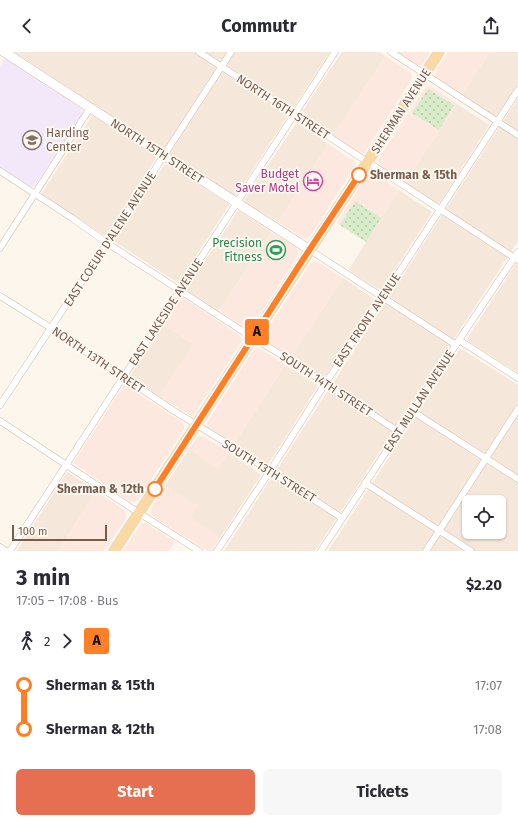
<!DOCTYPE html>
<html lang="en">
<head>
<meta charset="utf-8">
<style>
  body { margin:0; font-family:"Fira Sans",sans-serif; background:#f7f7f7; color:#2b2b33; height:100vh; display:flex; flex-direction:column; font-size:15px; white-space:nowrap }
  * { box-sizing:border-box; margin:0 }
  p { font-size:13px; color:#7c7c81 }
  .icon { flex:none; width:22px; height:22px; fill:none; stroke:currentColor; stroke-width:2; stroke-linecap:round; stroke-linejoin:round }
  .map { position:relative; height:499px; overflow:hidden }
  .side { display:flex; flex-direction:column; background:#fff; flex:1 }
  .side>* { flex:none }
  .badge { padding:0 8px; border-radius:3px; font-size:14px; line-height:26px }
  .controls { position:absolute; left:462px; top:443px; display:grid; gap:8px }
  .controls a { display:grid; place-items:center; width:44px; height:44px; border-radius:6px; background:#fff; box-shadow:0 1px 3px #0004; font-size:20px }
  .scale { position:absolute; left:12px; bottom:10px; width:95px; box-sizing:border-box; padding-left:4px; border:2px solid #7a5c4d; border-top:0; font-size:11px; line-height:14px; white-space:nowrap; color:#7a5c4d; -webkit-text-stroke:3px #fffaf3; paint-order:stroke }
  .map>.badge { position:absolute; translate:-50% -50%; box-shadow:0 0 0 2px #fff }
  .legs { display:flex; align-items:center; gap:6px; height:44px; padding:0 16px; font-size:13px }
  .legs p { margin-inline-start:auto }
  .head { display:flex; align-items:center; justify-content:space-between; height:68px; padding:0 16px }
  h1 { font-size:22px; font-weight:700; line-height:30px }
  .action { display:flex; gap:8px; margin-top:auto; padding:8px 16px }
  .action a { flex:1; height:46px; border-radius:6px; background:#e76f51; color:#fff; font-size:16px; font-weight:700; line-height:46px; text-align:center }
  .action a+a { background:#f7f7f7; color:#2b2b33 }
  ul { padding:0 16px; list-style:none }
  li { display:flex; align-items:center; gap:14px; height:44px; font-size:15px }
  li i { display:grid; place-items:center; width:6px; height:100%; margin:0 5px; background:currentColor }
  li i::after { content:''; width:10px; height:10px; margin:-5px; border:3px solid; border-radius:50%; background:#fff }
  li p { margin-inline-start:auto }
  li:first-child i { background:linear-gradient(#0000 50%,currentColor 0) }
  li:last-child i { background:linear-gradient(currentColor 50%,#0000 0) }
  header { display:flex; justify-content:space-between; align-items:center; height:52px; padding:0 16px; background:#fff; font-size:18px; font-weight:700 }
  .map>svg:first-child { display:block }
  .residential { fill:#f5e8da; fill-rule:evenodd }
  .commercial { fill:#fde8e0 }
  .education { fill:#f3e8fa }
  .grass { fill:url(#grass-dots) }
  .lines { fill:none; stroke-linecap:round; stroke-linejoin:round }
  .street-casing { stroke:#d1beb0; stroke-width:7 }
  .secondary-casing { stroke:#d6c0b0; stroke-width:10 }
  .primary-casing { stroke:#dad1cd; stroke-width:11 }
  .street { stroke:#fff; stroke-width:6 }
  .secondary { stroke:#fff; stroke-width:9 }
  .primary { stroke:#fbd9a5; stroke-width:10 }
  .line-1-casing { stroke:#fff; stroke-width:9 }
  .line-1 { stroke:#ff7f27; stroke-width:6 }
  .stop-1-dot { fill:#fff; stroke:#ff7f27; stroke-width:2 }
  .labels { text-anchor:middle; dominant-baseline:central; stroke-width:3.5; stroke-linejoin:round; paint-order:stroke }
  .street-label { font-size:12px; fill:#7a5c4d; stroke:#fffaf3 }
  .education-label { font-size:12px; fill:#785e54; stroke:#fffaf3; text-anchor:start }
  .hotel-label { font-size:12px; fill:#b23c85; stroke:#fffaf3; text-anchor:end }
  .stop-label { font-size:12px; font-weight:bold; fill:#7a5c4d; stroke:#fffaf3; text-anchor:start }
  .leisure-label { font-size:12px; fill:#27864d; stroke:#fffaf3; text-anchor:end }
</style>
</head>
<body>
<header><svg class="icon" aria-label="back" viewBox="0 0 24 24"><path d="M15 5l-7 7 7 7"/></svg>Commutr<svg class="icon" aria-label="share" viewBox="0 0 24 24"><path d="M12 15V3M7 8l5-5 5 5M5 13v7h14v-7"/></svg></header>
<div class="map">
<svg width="518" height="499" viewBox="0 0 518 499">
  <defs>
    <pattern id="grass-dots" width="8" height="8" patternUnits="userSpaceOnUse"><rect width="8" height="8" fill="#d8ecc9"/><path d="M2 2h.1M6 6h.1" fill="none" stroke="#b4c2a5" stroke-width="1.8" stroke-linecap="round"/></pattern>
  </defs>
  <rect width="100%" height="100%" fill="#fdf6ec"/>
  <g class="residential">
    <polygon points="14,0 330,0 237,142 235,143 233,143"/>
    <polygon points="342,0 379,0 385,4 333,84 302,62 303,58"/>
    <polygon points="490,0 518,0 518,32 497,63 494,64 462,43"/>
    <polygon points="518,46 518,189 315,499 224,499"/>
    <polygon points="457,52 488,72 489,73 440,150 436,151 405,131"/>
    <polygon points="92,64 94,64 153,102 155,104 156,106 106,183 103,183 42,142 42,141 90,67"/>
    <polygon points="296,72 298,72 328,92 278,170 265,162 246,152 245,151 245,147"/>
    <polygon points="165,112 167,112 229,152 229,153 178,231 114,189"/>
    <polygon points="399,138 432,160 382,238 380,238 351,220 349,217"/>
    <polygon points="238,159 240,159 271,180 219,259 187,239 187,235"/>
    <polygon points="518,208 518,321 468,289 467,287"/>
    <polygon points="343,226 374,247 374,248 325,325 323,325 291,305"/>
    <polygon points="163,273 194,292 159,344 130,325 130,324"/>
    <path d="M460,297L463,298L518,333V499H328ZM469,450H499V480H469Z"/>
    <polygon points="285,313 317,333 317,336 267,414 234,392"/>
    <polygon points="189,397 218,416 229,401 261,423 220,486 190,466 197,454 165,434"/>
    <polygon points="67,420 71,422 96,439 58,499 17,499"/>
  </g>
  <g class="commercial">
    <polygon points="395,0 430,0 423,11 419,14 416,14"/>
    <polygon points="448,0 490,0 462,43 436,26 435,24 436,19"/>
    <polygon points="385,4 411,21 412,26 365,100 363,101 359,101 333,84"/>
    <polygon points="428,34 432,35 457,52 405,131 380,115 379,113 378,110 379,106 425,36"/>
    <polygon points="328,92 355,110 355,113 310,184 309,186 305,187 278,170"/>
    <polygon points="372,121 374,121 399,138 366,190 337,171 367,123"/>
    <polygon points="271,180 296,195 298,199 298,203 252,274 250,275 246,276 219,259"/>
    <polygon points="316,209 343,226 291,305 263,287 262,285 311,211"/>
    <polygon points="180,246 184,246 239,283 242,287 240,292 195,361 193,363 191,364 159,344 194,292 163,273"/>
    <polygon points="257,296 260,297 285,313 234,392 208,376 207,375 207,371 252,300"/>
    <polygon points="124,333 182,370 184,374 184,377 138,448 134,450 129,449 73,411"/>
    <polygon points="198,384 204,385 229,401 218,416 189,397"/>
    <polygon points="165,434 198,454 190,466 220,486 212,499 208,499 152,464 150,460 151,456"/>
    <polygon points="96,439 124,458 126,461 126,466 104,499 58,499"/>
    <polygon points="144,471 146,471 175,490 169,499 123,499 140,474 141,472"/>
  </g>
  <polygon class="education" points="7,7 81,56 82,58 82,62 35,133 32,135 0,115 0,14 4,8"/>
  <g class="grass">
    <polygon points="428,37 454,53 439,78 412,61"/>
    <polygon points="355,149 381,166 366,190 340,173"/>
  </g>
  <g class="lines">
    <g class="street-casing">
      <g id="street">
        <polyline points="199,0 518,208"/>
        <polyline points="391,0 518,83"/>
        <polyline points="0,119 72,166 107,191 253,286 290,308 399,380"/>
        <polyline points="0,196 90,56"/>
        <polyline points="310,198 456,293"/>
        <polyline points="0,244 51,276 174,359 233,395 342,466"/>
        <polyline points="459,288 518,326"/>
        <polyline points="0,353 107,191 231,0"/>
        <polyline points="412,359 518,427"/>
        <polyline points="0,369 139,461 199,499"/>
        <polyline points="365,431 471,499"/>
        <polyline points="0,495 6,499"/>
        <polyline points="10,499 335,0"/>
        <polyline points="217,499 270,419 325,332 383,245 518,38"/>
        <polyline points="321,499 459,288 518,200"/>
        <polyline points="426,499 518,357"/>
      </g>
    </g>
    <g class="secondary-casing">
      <polyline id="secondary" points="4,0 310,198"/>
    </g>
    <g class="primary-casing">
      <polyline id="primary" points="114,499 439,0"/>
    </g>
    <use href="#street" class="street"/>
    <use href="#secondary" class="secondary"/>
    <use href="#primary" class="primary"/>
  </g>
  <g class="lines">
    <g class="line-1-casing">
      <polyline id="line-1" points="155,437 304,206 359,123"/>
    </g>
    <use href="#line-1" class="line-1"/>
  </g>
  <defs>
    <g id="school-ring" transform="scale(1)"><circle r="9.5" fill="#fffaf3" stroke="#8d6e63" stroke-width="1.5"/><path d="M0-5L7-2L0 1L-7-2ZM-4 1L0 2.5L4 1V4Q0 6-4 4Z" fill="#8d6e63"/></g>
    <g id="hotel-ring" transform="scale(1)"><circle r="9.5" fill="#fffaf3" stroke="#d1479c" stroke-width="1.5"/><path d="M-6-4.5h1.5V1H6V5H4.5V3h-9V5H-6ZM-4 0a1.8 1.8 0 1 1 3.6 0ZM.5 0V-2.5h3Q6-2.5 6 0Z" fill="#d1479c"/></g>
    <g id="stadium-ring" transform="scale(1)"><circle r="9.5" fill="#fffaf3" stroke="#2e9e5b" stroke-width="1.5"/><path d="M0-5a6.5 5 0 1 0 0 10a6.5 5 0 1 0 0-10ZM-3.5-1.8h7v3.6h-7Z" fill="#2e9e5b"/></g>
  </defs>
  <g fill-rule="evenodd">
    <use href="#school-ring" x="32" y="88"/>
    <use href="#hotel-ring" x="313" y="129"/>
    <use href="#stadium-ring" x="276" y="198"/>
  </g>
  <g class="stop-1-dot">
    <circle cx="359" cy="123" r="7"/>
    <circle cx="155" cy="437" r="7"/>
  </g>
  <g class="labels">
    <g class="street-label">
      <text transform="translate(283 55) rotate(33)">NORTH 16TH STREET</text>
      <text transform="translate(401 59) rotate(-57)">SHERMAN AVENUE</text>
      <text transform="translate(157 99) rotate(33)">NORTH 15TH STREET</text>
      <text transform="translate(110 187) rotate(-57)">EAST COEUR D'ALENE AVENUE</text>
      <text transform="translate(166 260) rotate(-57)">EAST LAKESIDE AVENUE</text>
      <text transform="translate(367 268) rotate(-56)">EAST FRONT AVENUE</text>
      <text transform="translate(98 308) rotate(34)">NORTH 13TH STREET</text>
      <text transform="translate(326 332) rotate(33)">SOUTH 14TH STREET</text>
      <text transform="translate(419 349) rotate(-57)">EAST MULLAN AVENUE</text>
      <text transform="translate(269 419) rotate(32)">SOUTH 13TH STREET</text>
    </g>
    <g class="education-label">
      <text x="46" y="81">Harding<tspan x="46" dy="14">Center</tspan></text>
    </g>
    <g class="hotel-label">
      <text x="299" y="122">Budget<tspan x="299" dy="14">Saver Motel</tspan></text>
    </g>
    <g class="stop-label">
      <text x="370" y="123">Sherman &amp; 15th</text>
      <text x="144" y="437" text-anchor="end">Sherman &amp; 12th</text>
    </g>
    <g class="leisure-label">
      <text x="262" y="191">Precision<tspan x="262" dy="14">Fitness</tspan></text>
    </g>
  </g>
</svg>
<div class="controls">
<a><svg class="icon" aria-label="locate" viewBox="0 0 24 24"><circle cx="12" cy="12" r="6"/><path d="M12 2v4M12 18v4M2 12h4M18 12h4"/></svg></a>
</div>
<div class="scale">100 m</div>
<b class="badge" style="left:257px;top:280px;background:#ff7f27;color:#111">A</b>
</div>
<section class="side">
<div class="head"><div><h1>3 min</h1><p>17:05 – 17:08 · Bus</p></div><b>$2.20</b></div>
<div class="legs"><svg class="icon" aria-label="walk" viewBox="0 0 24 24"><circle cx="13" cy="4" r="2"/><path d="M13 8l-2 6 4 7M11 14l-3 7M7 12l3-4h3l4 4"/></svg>2<svg class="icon" aria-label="forward" viewBox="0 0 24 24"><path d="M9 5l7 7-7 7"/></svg><b class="badge" style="background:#ff7f27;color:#111">A</b></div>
<ul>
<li><i style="color:#ff7f27"></i><b>Sherman &amp; 15th</b><p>17:07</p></li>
<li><i style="color:#ff7f27"></i><b>Sherman &amp; 12th</b><p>17:08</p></li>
</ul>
<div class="action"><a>Start</a><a>Tickets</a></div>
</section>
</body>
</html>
